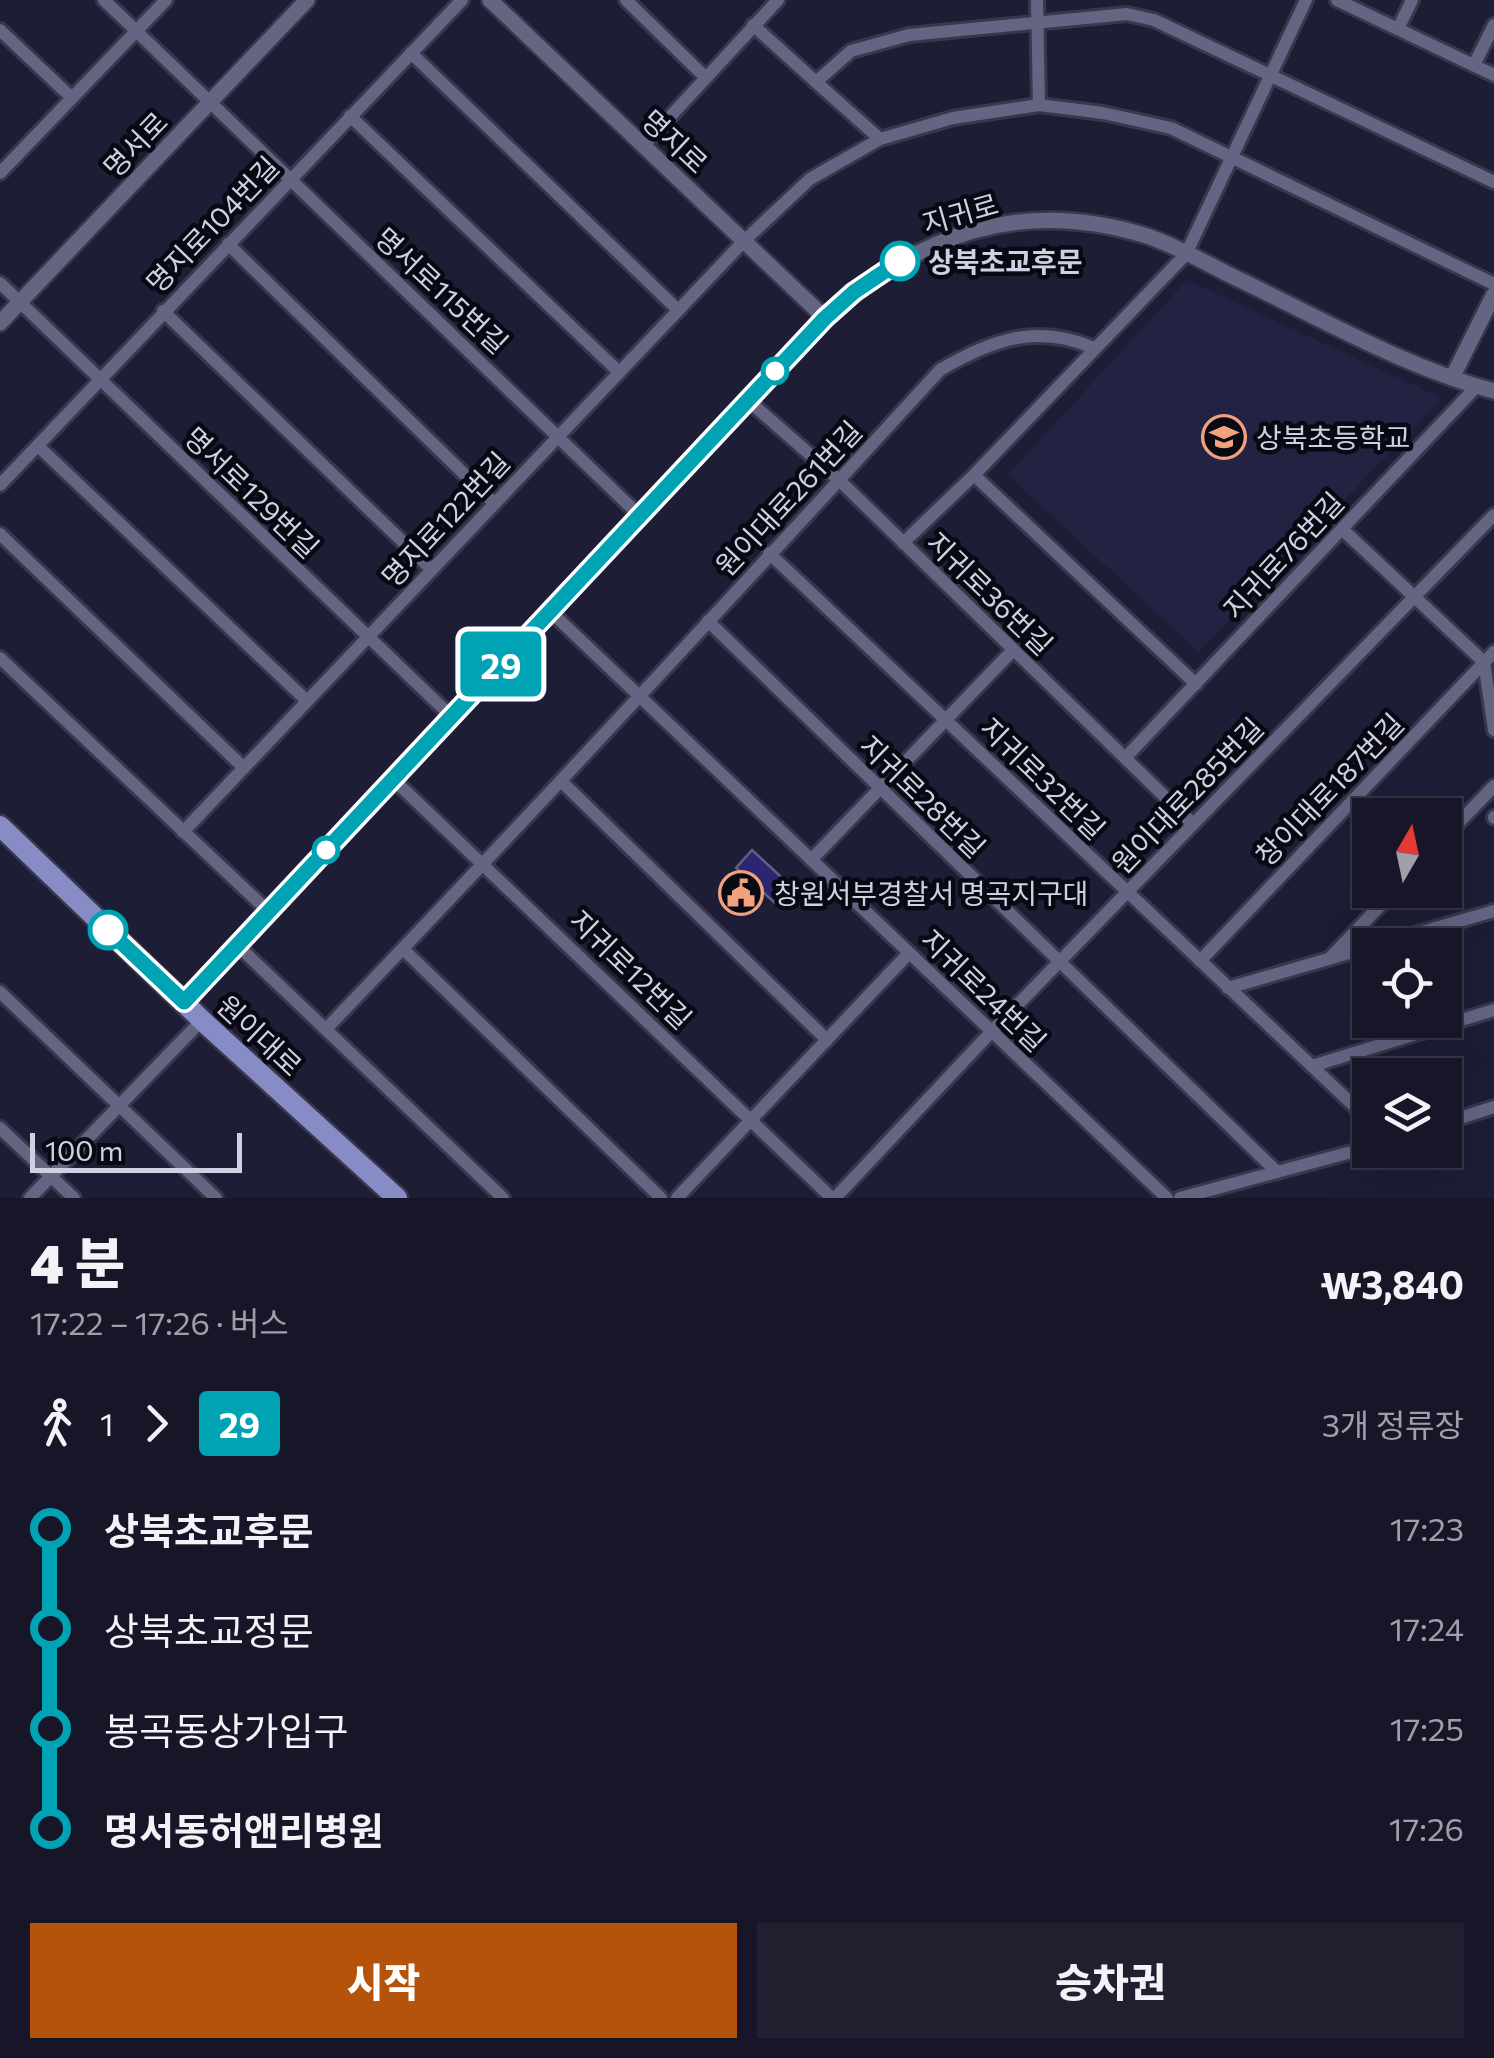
<!DOCTYPE html>
<html lang="ko">
<head>
<meta charset="utf-8">
<style>
  body { margin:0; font-family:Commissioner,"Noto Sans KR",sans-serif; background:#1f1f30; color:#f1f3f6; height:100vh; display:flex; flex-direction:column; font-size:38px; white-space:nowrap }
  * { box-sizing:border-box; margin:0 }
  p { font-size:32px; color:#9e9fa8 }
  .icon { flex:none; width:55px; height:55px; fill:none; stroke:currentColor; stroke-width:2; stroke-linecap:round; stroke-linejoin:round }
  .map { position:relative; height:1198px; overflow:hidden }
  .side { display:flex; flex-direction:column; background:#161628; flex:1 }
  .side>* { flex:none }
  .badge { padding:0 20px; border-radius:8px; font-size:35px; line-height:65px }
  .needle { width:65px; rotate:9deg }
  .buttons { position:absolute; left:1352px; top:798px; display:grid; gap:20px }
  .buttons a { display:grid; place-items:center; width:110px; height:110px; border-radius:0px; background:#161628; box-shadow:0 10px 40px #0002,0 0 0 2px #353545; font-size:50px }
  .scale { position:absolute; left:30px; bottom:25px; width:212px; box-sizing:border-box; padding-left:10px; border:5px solid #cfd1e2; border-top:0; font-size:28px; line-height:35px; white-space:nowrap; color:#cfd1e2; -webkit-text-stroke:8px #090914; paint-order:stroke }
  .map>.badge { position:absolute; translate:-50% -50%; box-shadow:0 0 0 5px #fff }
  .legs { display:flex; align-items:center; gap:15px; height:110px; padding:0 30px; font-size:32px }
  .legs p { margin-inline-start:auto }
  .overview { display:flex; align-items:center; justify-content:space-between; height:170px; padding:0 30px }
  h1 { font-size:55px; font-weight:800; line-height:75px }
  .action { display:flex; gap:20px; margin-top:auto; padding:20px 30px }
  .action a { flex:1; height:115px; border-radius:0px; background:#b45309; color:#fff; font-size:40px; font-weight:800; line-height:115px; text-align:center }
  .action a+a { background:#1f1f30; color:#f1f3f6 }
  ul { padding:0 30px; list-style:none }
  li { display:flex; align-items:center; gap:35px; height:100px; font-size:38px }
  li i { display:grid; place-items:center; width:15px; height:100%; margin:0 12px; background:currentColor }
  li i::after { content:''; width:25px; height:25px; margin:-12px; border:8px solid; border-radius:50%; background:#161628 }
  li p { margin-inline-start:auto }
  li:first-child i { background:linear-gradient(#0000 50%,currentColor 0) }
  li:last-child i { background:linear-gradient(currentColor 50%,#0000 0) }
  .map>svg:first-child { display:block }
  .built { fill:#222342 }
  .building { fill:#2c2570; stroke:#5e617e; stroke-width:2.5 }
  .lines { fill:none; stroke-linecap:round; stroke-linejoin:round }
  .minor-casing { stroke:#38374c; stroke-width:18 }
  .tertiary-casing { stroke:#38374c; stroke-width:20 }
  .primary-casing { stroke:#38374c; stroke-width:25 }
  .minor { stroke:#636583; stroke-width:12 }
  .tertiary { stroke:#636583; stroke-width:15 }
  .primary { stroke:#888cc6; stroke-width:20 }
  .line-1-casing { stroke:#fff; stroke-width:22 }
  .line-1 { stroke:#00a3b4; stroke-width:15 }
  .stop-1-dot { fill:#fff; stroke:#00a3b4; stroke-width:5 }
  .labels { text-anchor:middle; dominant-baseline:central; stroke-width:9; stroke-linejoin:round; paint-order:stroke }
  .street-label { font-size:28px; fill:#cfd1e2; stroke:#090914 }
  .stop-label { font-size:28px; font-weight:bold; fill:#cfd1e2; stroke:#090914; text-anchor:start }
  .poi-label { font-size:28px; fill:#cfd1e2; stroke:#090914; text-anchor:start }
</style>
</head>
<body>
<div class="map">
<svg width="1494" height="1198" viewBox="0 0 1494 1198">
  <rect width="100%" height="100%" fill="#1d1e36"/>
  <polygon class="built" points="1187,280 1442,398 1199,652 1008,475"/>
  <polygon class="building" points="752,850 791,886 775,903 736,868"/>
  <g class="lines">
    <g class="minor-casing">
      <g id="minor">
        <polyline points="104,0 640,516"/>
        <polyline points="626,0 705,77"/>
        <polyline points="1037,0 1039,105"/>
        <polyline points="1337,0 1494,75"/>
        <polyline points="753,25 816,82"/>
        <polyline points="1398,29 1412,0"/>
        <polyline points="0,30 72,98"/>
        <polyline points="411,53 678,310"/>
        <polyline points="1474,65 1494,25"/>
        <polyline points="350,116 619,372"/>
        <polyline points="880,139 816,82 851,51 909,35 1127,14 1154,20 1494,182"/>
        <polyline points="643,146 778,0"/>
        <polyline points="0,173 166,0"/>
        <polyline points="228,244 494,503"/>
        <polyline points="0,283 452,717"/>
        <polyline points="163,311 431,569"/>
        <polyline points="749,401 839,480 1193,824"/>
        <polyline points="38,446 306,700"/>
        <polyline points="974,475 1196,684"/>
        <polyline points="0,485 462,0"/>
        <polyline points="1342,529 1484,662 1494,730"/>
        <polyline points="0,534 243,767"/>
        <polyline points="903,543 974,475 1186,254 1306,0"/>
        <polyline points="769,553 1370,1121"/>
        <polyline points="551,612 1167,1198"/>
        <polyline points="708,621 1277,1172"/>
        <polyline points="0,658 268,911"/>
        <polyline points="1126,757 1477,386"/>
        <polyline points="393,779 832,1198"/>
        <polyline points="562,782 827,1040"/>
        <polyline points="1494,817 1494,818"/>
        <polyline points="183,832 744,241 810,179 880,139 953,118 1039,105 1103,113 1171,128 1494,284"/>
        <polyline points="1445,837 1494,786"/>
        <polyline points="811,860 1013,650"/>
        <polyline points="237,945 503,1198"/>
        <polyline points="1377,945 1494,911"/>
        <polyline points="403,949 661,1198"/>
        <polyline points="1331,957 1395,890"/>
        <polyline points="1200,961 1494,652"/>
        <polyline points="1228,988 1370,947"/>
        <polyline points="0,992 216,1198"/>
        <path d="M326,1029C534,812 737,592 940,370C991,340 1037,323 1094,348"/>
        <polyline points="1312,1066 1494,1010"/>
        <polyline points="1445,1123 1494,1107"/>
        <polyline points="0,1128 74,1198"/>
        <polyline points="30,1198 203,1019"/>
        <polyline points="677,1198 909,953"/>
        <polyline points="835,1198 992,1031 1494,515"/>
        <polyline points="1180,1198 1370,1147"/>
      </g>
    </g>
    <g class="tertiary-casing">
      <g id="tertiary">
        <polyline points="490,0 825,318"/>
        <polyline points="0,323 307,0"/>
        <polyline points="1452,378 1494,294"/>
        <path d="M184,1002L825,318C921,233 1021,197 1147,236C1177,246 1207,264 1236,278C1320,318 1404,367 1494,391"/>
      </g>
    </g>
    <g class="primary-casing">
      <polyline id="primary" points="0,826 206,1024 397,1198"/>
    </g>
    <use href="#minor" class="minor"/>
    <use href="#tertiary" class="tertiary"/>
    <use href="#primary" class="primary"/>
  </g>
  <g class="lines">
    <g class="line-1-casing">
      <polyline id="line-1" points="108,930 184,1002 825,318 854,292 900,261"/>
    </g>
    <use href="#line-1" class="line-1"/>
  </g>
  <defs>
    <g id="school-ring" transform="scale(2.25)"><circle r="9.5" fill="#090914" stroke="#f2a17e" stroke-width="1.5"/><path d="M0-5L7-2L0 1L-7-2ZM-4 1L0 2.5L4 1V4Q0 6-4 4Z" fill="#f2a17e"/></g>
    <g id="civic-ring" transform="scale(2.25)"><circle r="9.5" fill="#090914" stroke="#f2a17e" stroke-width="1.5"/><path d="M-.6-6.5H3V-4.5H.6V-3L4-1V1h2V6H-6V1h2V-1L-.6-3ZM-1.2 2.5V6h2.4V2.5Z" fill="#f2a17e"/></g>
  </defs>
  <g fill-rule="evenodd">
    <use href="#school-ring" x="1224" y="437"/>
    <use href="#civic-ring" x="741" y="893"/>
  </g>
  <g class="stop-1-dot">
    <circle cx="900" cy="261" r="18"/>
    <circle cx="775" cy="371" r="12"/>
    <circle cx="326" cy="850" r="12"/>
    <circle cx="108" cy="930" r="18"/>
  </g>
  <g class="labels">
    <g class="street-label">
      <text transform="translate(675 141) rotate(43)">명지로</text>
      <text transform="translate(135 144) rotate(-46)">명서로</text>
      <text transform="translate(960 213) rotate(-16)">지귀로</text>
      <text transform="translate(212 224) rotate(-46)">명지로104번길</text>
      <text transform="translate(442 290) rotate(43)">명서로115번길</text>
      <text transform="translate(252 492) rotate(44)">명서로129번길</text>
      <text transform="translate(788 498) rotate(-47)">원이대로261번길</text>
      <text transform="translate(445 519) rotate(-47)">명지로122번길</text>
      <text transform="translate(1283 555) rotate(-47)">지귀로76번길</text>
      <text transform="translate(990 593) rotate(44)">지귀로36번길</text>
      <text transform="translate(1043 778) rotate(44)">지귀로32번길</text>
      <text transform="translate(1329 789) rotate(-46)">창이대로187번길</text>
      <text transform="translate(1187 795) rotate(-46)">원이대로285번길</text>
      <text transform="translate(923 796) rotate(44)">지귀로28번길</text>
      <text transform="translate(631 969) rotate(44)">지귀로12번길</text>
      <text transform="translate(984 990) rotate(44)">지귀로24번길</text>
      <text transform="translate(260 1035) rotate(43)">원이대로</text>
    </g>
    <g class="stop-label">
      <text x="928" y="261">상북초교후문</text>
    </g>
    <g class="poi-label">
      <text x="1256" y="437">상북초등학교</text>
      <text x="774" y="893">창원서부경찰서 명곡지구대</text>
    </g>
  </g>
</svg>
<div class="buttons">
<a><svg class="needle" viewBox="-14 -14 28 28"><path d="M0-13l5 13h-10z" fill="#e53935"/><path d="M0 13l5-13h-10z" fill="#9e9fa8"/></svg></a>
<a><svg class="icon" aria-label="locate" viewBox="0 0 24 24"><circle cx="12" cy="12" r="6"/><path d="M12 2v4M12 18v4M2 12h4M18 12h4"/></svg></a>
<a><svg class="icon" aria-label="layers" viewBox="0 0 24 24"><path d="M12 4l9 5-9 5-9-5zM3 14l9 5 9-5"/></svg></a>
</div>
<div class="scale">100 m</div>
<b class="badge" style="left:501px;top:664px;background:#00a3b4;color:#fff">29</b>
</div>
<section class="side">
<div class="overview"><div><h1>4 분</h1><p>17:22 – 17:26 · 버스</p></div><b>₩3,840</b></div>
<div class="legs"><svg class="icon" aria-label="walk" viewBox="0 0 24 24"><circle cx="13" cy="4" r="2"/><path d="M13 8l-2 6 4 7M11 14l-3 7M7 12l3-4h3l4 4"/></svg>1<svg class="icon" aria-label="forward" viewBox="0 0 24 24"><path d="M9 5l7 7-7 7"/></svg><b class="badge" style="background:#00a3b4;color:#fff">29</b><p>3개 정류장</p></div>
<ul>
<li><i style="color:#00a3b4"></i><b>상북초교후문</b><p>17:23</p></li>
<li><i style="color:#00a3b4"></i><span>상북초교정문</span><p>17:24</p></li>
<li><i style="color:#00a3b4"></i><span>봉곡동상가입구</span><p>17:25</p></li>
<li><i style="color:#00a3b4"></i><b>명서동허앤리병원</b><p>17:26</p></li>
</ul>
<div class="action"><a>시작</a><a>승차권</a></div>
</section>
</body>
</html>
